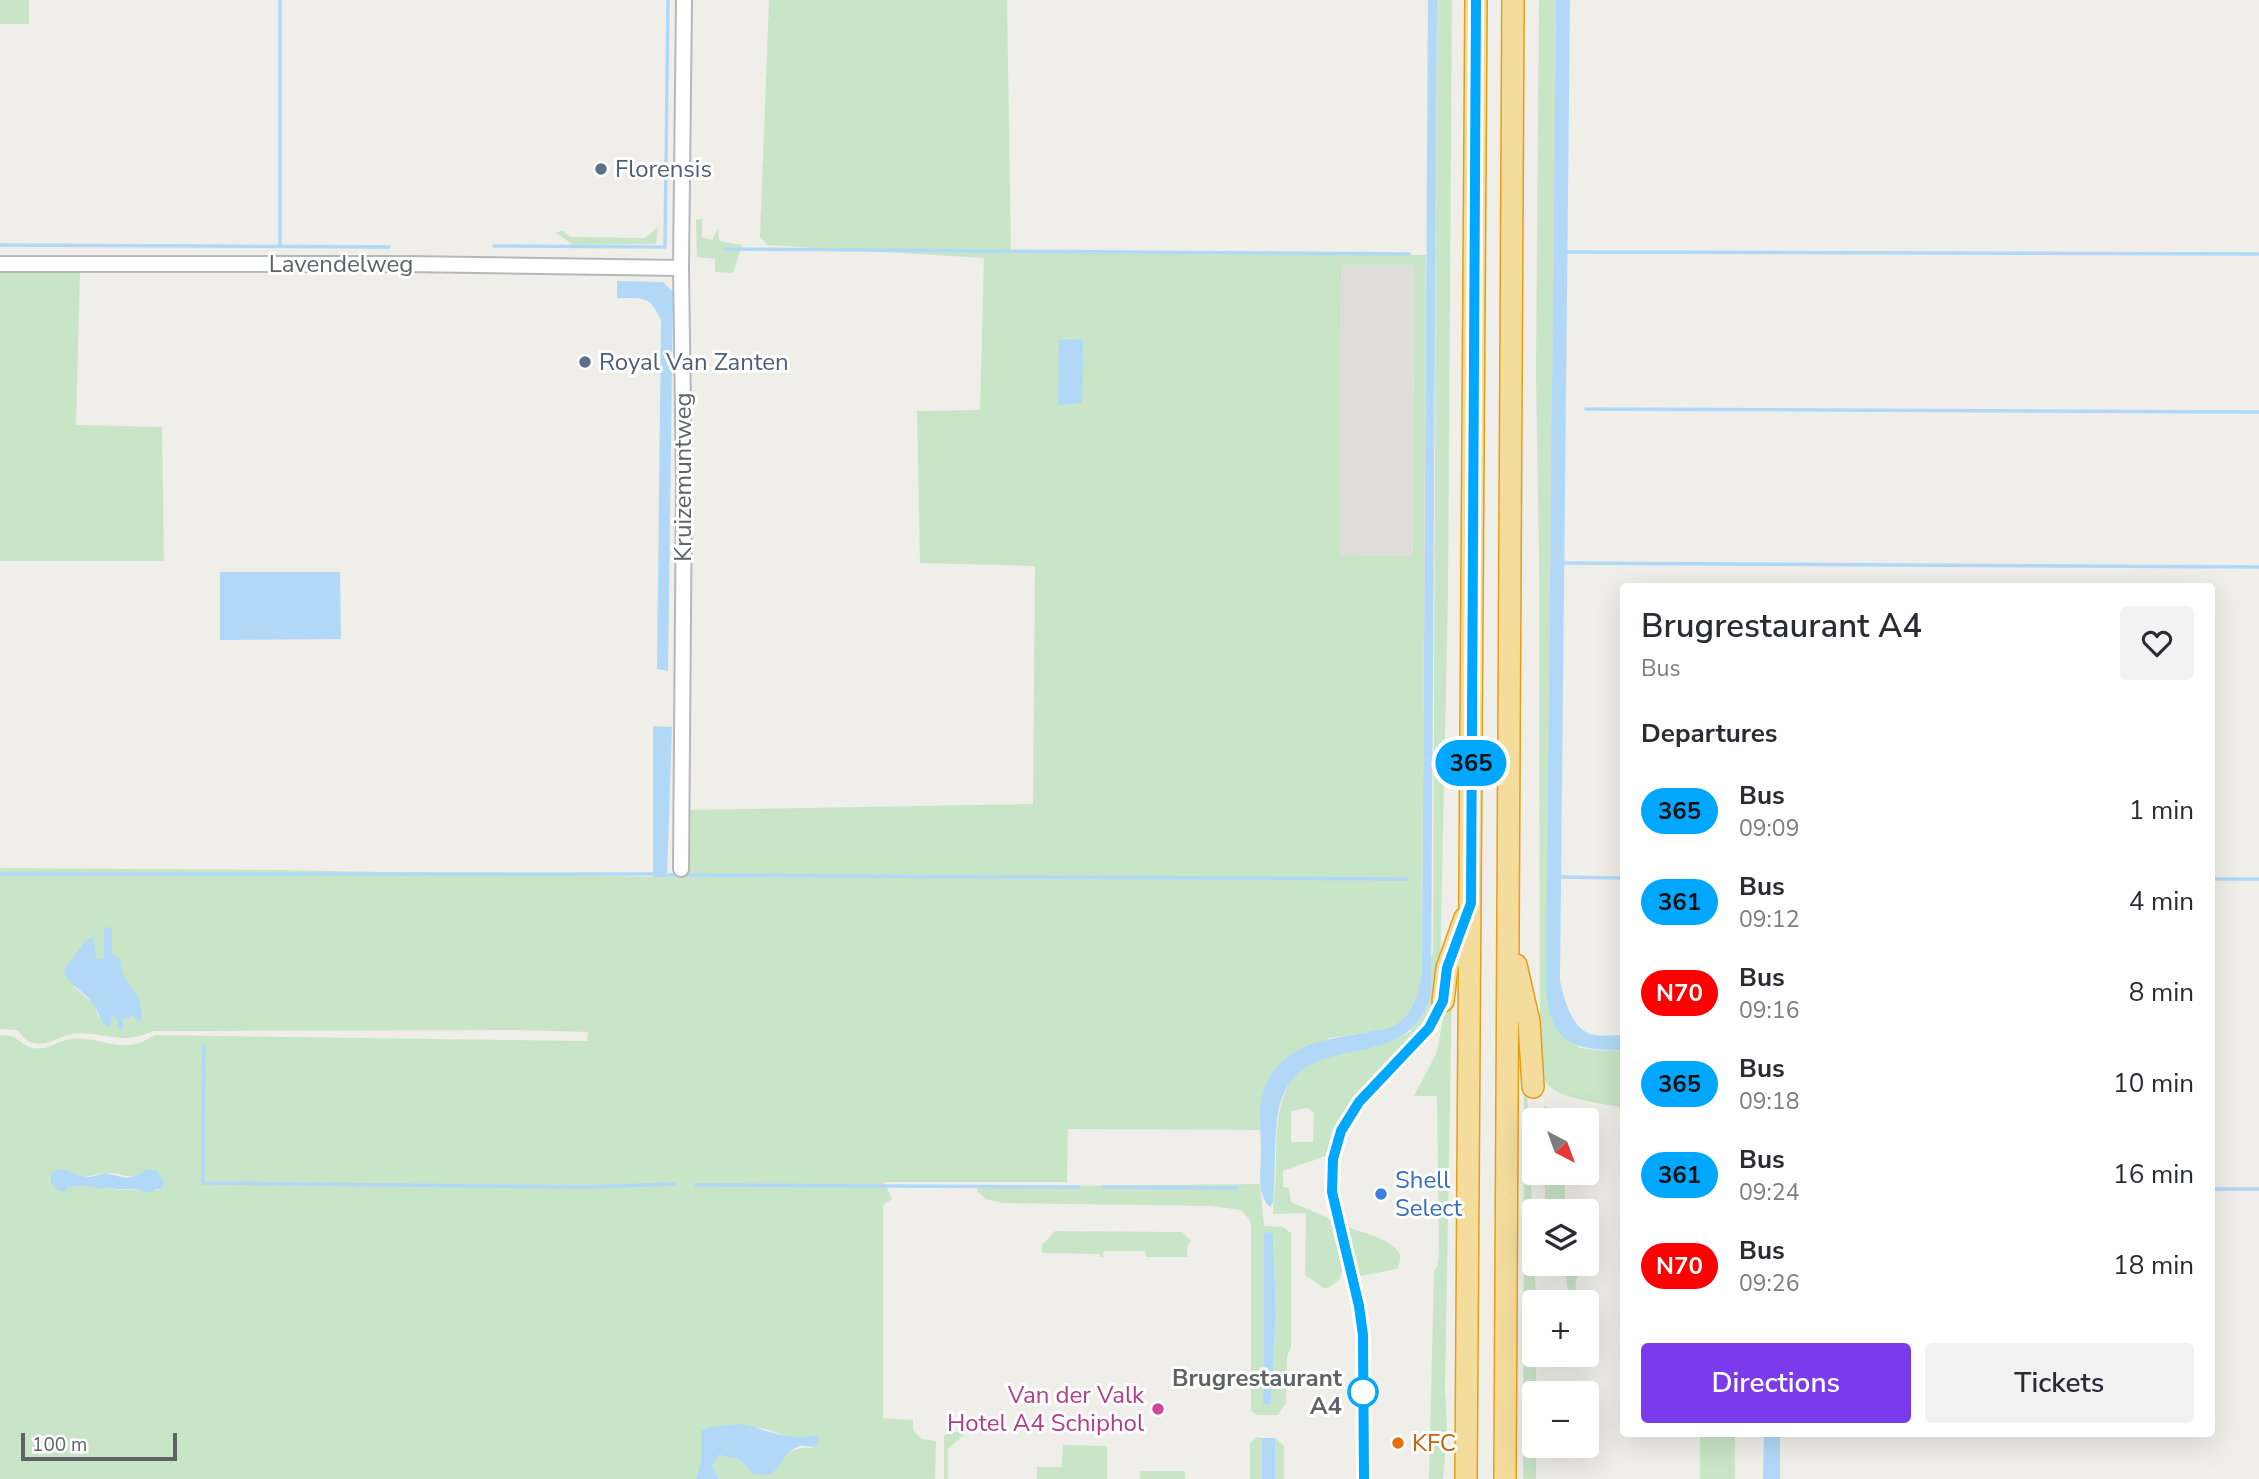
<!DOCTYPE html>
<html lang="en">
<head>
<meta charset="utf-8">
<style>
  body { margin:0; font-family:"Nunito Sans",sans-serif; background:#f2f2f3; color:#2b2b33; height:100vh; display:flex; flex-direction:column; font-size:26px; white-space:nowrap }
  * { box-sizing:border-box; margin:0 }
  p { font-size:23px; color:#7c7c81 }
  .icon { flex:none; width:38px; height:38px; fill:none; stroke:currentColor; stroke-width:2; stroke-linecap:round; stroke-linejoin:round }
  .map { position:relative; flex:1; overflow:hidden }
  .sheet { position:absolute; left:1620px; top:583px; width:595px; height:854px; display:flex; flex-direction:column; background:#fff; border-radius:7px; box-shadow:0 7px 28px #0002 }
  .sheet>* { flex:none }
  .badge { padding:0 14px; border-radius:23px; font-size:24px; line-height:46px }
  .needle { width:46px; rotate:139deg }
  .tools { position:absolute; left:1522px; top:1108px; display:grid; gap:14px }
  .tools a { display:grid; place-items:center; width:77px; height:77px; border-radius:7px; background:#fff; box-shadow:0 7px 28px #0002; font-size:35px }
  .scale { position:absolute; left:21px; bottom:18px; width:156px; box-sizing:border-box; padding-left:7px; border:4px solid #5f6367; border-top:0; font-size:19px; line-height:24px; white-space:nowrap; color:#5f6367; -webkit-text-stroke:5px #fff; paint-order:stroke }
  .map>.badge { position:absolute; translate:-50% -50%; box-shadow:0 0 0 4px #fff }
  h2 { padding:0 21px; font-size:26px; line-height:63px }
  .round { display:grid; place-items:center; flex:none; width:74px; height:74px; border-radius:7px; background:#f2f2f3 }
  .head { display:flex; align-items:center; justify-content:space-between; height:119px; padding:0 21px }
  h1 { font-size:33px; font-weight:600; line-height:52px }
  .button { display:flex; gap:14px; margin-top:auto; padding:14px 21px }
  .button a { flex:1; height:80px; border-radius:7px; background:#7c3aed; color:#fff; font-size:28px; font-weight:600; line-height:80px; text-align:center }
  .button a+a { background:#f2f2f3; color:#2b2b33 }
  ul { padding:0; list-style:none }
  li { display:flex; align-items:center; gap:21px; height:91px; padding:0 21px }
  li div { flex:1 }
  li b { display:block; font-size:26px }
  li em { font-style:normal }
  li .badge { min-width:77px; font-weight:700; text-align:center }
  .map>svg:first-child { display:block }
  .industrial { fill:#dfddda }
  .green { fill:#c8e5c8; fill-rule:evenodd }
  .water { fill:#b1d9f7 }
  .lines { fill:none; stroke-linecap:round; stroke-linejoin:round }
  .stream { stroke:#b1d9f7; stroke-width:3.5 }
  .minor-casing { stroke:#b5b8bb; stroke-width:18 }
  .highway-casing { stroke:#e2a016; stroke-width:24 }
  .minor { stroke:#fff; stroke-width:14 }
  .highway { stroke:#f3dc9c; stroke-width:21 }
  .line-casing { stroke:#fff; stroke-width:16 }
  .line { stroke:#00a7ff; stroke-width:10 }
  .service-dot { fill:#5c6f8a; stroke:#fff; stroke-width:2.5 }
  .shop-dot { fill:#3f7fe0; stroke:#fff; stroke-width:2.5 }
  .stop-dot { fill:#fff; stroke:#00a7ff; stroke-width:3.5 }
  .hotel-dot { fill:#d1479c; stroke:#fff; stroke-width:2.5 }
  .food-dot { fill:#e8710a; stroke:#fff; stroke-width:2.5 }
  .labels { text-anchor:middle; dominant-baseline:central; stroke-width:6; stroke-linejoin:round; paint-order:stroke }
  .service-label { font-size:24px; fill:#4e5e75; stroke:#fff; text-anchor:start }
  .street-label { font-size:24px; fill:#5f6367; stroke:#fff }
  .shop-label { font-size:24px; fill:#366cbe; stroke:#fff; text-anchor:start }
  .stop-label { font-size:24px; font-weight:bold; fill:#5f6367; stroke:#fff; text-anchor:end }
  .hotel-label { font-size:24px; fill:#b23c85; stroke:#fff; text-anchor:end }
  .food-label { font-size:24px; fill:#c56008; stroke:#fff; text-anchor:start }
</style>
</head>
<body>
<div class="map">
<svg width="2259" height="1479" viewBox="0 0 2259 1479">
  <rect width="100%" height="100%" fill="#f0eee8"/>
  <polygon class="industrial" points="1341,265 1415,265 1414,556 1340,555"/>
  <g class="green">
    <rect x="0" y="0" width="29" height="24"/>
    <path d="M769,0H1007L1011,251L1426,255L1422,971L1418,995L1409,1012L1400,1022L1389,1029L1329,1038L1261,1105V1130L1068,1129L1067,1182H884L892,1199L883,1205V1418L913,1420V1430L922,1439L936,1441L935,1479H719L712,1466L719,1455L739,1459L752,1474L775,1471C784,1455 792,1446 812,1448L816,1435C783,1445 782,1429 757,1428C738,1428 719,1430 701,1431V1460L696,1479H0V1035C20,1034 18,1045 34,1048C46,1051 58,1041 70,1039C92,1036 114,1049 135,1044C142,1043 149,1038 155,1035L587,1041L588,1032L516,1030L153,1031C119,1047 104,1030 72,1034C59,1036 48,1046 35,1043C26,1042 22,1036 18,1030L0,1029V868L280,870L667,877L689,872L688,810L1033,804L1035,566L920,563L917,411L980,410L984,258L767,245L760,237ZM1341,265H1415L1413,556L1340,555ZM97,960L142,1021L132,1016L123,1019L122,1022L110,1013L100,1020L94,1004L74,987ZM67,1170C86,1183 92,1172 111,1173C122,1174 127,1178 138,1175L161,1190H117L108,1187L102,1190L90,1186H69Z"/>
    <path d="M1437,0H1452L1448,592L1440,974C1438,992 1436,1012 1426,1027C1392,1073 1337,1092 1328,1155L1283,1171V1187L1289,1188L1291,1202L1328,1218L1336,1225L1344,1261L1340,1279L1328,1288H1324L1305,1275L1306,1213L1273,1214C1273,1198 1276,1182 1276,1166C1277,1120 1275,1070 1330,1056C1358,1049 1386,1048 1411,1031L1433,951ZM1308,1108L1314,1113L1313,1142H1291V1111Z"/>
    <path d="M1539,0H1556L1547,996L1579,1048L1604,1051L1624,1050V1108C1607,1104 1560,1099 1549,1086C1542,1079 1541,1069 1540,1060L1539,557L1536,374Z"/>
    <polygon points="702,219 702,237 712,240 718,229 719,241 742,245 733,273 715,272 715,259 697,257 696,220"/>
    <polygon points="658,227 656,244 573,245 555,232 563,231 570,237 645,238"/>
    <polygon points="0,272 80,272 76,425 162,427 164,561 0,561"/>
    <polygon points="1449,987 1452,987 1445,1390 1447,1429 1443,1479 1429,1479 1434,1270 1437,1267 1439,1254 1437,1096 1414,1096 1437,1052"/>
    <polygon points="1524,1086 1527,1090 1536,1302 1536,1479 1523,1479"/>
    <polygon points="1544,1106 1556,1110 1563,1120 1543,1120"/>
    <polygon points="1544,1173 1565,1173 1565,1211 1546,1211"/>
    <path d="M1260,1184L1264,1226L1283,1227L1291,1233V1348L1287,1356L1286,1403L1278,1415H1258L1251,1411V1224L1249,1219L1241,1210L1213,1206L1002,1203L986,1199L978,1192L977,1187ZM1264,1234H1273L1276,1313L1271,1404L1263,1403Z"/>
    <path d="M1348,1227C1362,1233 1392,1239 1399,1253C1402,1259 1399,1264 1397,1269L1360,1276Z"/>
    <polygon points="1055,1231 1182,1232 1191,1241 1187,1246 1187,1257 1146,1257 1145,1251 1104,1251 1103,1257 1100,1257 1100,1254 1042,1253 1042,1245"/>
    <path d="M1567,1264H1573L1579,1275L1576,1280L1575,1302H1569C1569,1290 1563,1274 1567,1264Z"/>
    <polygon points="948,1432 967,1432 948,1449 948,1479 944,1479 944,1436"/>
    <rect x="1700" y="1433" width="35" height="46"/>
    <polygon points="1257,1437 1262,1438 1262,1479 1250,1479 1250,1443"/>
    <polygon points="1275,1438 1284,1446 1284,1479 1275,1479"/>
    <polygon points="1063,1445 1107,1446 1107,1479 1037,1479 1037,1467 1062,1467"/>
    <rect x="1140" y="1471" width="45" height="8"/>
  </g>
  <g class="water">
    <path d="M1428,0H1437L1431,994C1407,1080 1308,1024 1281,1101C1273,1124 1276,1174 1273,1202L1270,1207C1256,1195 1261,1169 1261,1151C1261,1132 1257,1105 1265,1087C1285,1039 1331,1040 1373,1031C1383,1029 1390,1030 1398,1023C1415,1011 1419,990 1422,971Z"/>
    <path d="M1556,0H1570L1560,981C1564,998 1571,1027 1590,1034C1599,1037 1614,1035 1624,1035V1050C1572,1051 1549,1043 1546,985Z"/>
    <path d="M617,281L663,282L673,292L668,671L657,669L661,320C649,294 644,299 617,298Z"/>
    <polygon points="1083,339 1082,403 1058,405 1059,340"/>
    <polygon points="220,572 340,572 341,639 220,640"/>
    <polygon points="653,726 672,727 667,877 653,877"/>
    <path d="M112,927V954L120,959L122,973L140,1000L142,1022L132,1016L123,1019V1029L119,1030L117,1019L111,1014L112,1023L108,1028C97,1018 101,1014 93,1004C84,990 69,987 64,970L86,940L93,937L97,960L104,958V928Z"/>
    <path d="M60,1169L67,1170L76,1175L90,1177L106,1173L126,1178L138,1175L148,1169L158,1171L164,1184L161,1190L157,1189L148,1193C136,1186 121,1192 108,1187L102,1190L90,1186H69L66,1191H59L51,1183V1173Z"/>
    <polygon points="1270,1232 1273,1234 1276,1313 1271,1404 1263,1404 1264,1233"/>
    <path d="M740,1424C767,1429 789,1443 816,1435L819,1438L817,1446C810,1448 806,1445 800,1446C784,1450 780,1471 770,1474C765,1476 757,1474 752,1474L739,1459L719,1455L712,1466L719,1479H696L701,1460V1431L710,1427Z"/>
    <polygon points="1764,1433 1780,1433 1780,1479 1763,1479"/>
    <rect x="1262" y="1438" width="13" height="41"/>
  </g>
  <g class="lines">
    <g class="stream">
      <polyline points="0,245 389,247"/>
      <polyline points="280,245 280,0"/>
      <polyline points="494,246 665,247 668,0"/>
      <polyline points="725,249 1409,254"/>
      <polyline points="1565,252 2259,254"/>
      <polyline points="1586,409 2259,412"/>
      <polyline points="1561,563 2259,567"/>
      <polyline points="0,874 653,874"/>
      <polyline points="667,875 1407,879"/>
      <polyline points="1561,877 1624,878"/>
      <polyline points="2212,879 2259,879"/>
      <polyline points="204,1045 203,1183 589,1187 675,1184"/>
      <polyline points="696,1185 1079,1187"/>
      <polyline points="1103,1187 1237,1188"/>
      <polyline points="2212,1189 2259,1189"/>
    </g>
    <g class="minor-casing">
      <g id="minor">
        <polyline points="0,264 406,264 681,268"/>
        <polyline points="681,869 684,484 681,268 684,0"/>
      </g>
    </g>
    <g class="highway-casing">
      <g id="highway">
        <polyline points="1516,965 1529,1022 1533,1087"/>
        <polyline points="1443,1001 1447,968 1465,918"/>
        <polyline points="1466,1479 1476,0"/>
        <polyline points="1505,1479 1513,0"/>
      </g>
    </g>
    <use href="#minor" class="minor"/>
    <use href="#highway" class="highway"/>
  </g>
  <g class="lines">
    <g class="line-casing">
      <polyline id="line" points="1364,1479 1363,1335 1359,1306 1332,1192 1333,1159 1341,1131 1359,1102 1429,1028 1443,1001 1447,968 1471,903 1476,0"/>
    </g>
    <use href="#line" class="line"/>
  </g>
  <g class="service-dot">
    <circle cx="601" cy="169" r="7"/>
    <circle cx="585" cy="362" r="7"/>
  </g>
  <circle class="shop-dot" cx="1381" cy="1194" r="7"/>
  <circle class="stop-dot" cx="1363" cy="1392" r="14"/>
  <circle class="hotel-dot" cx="1158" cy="1409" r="7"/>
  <circle class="food-dot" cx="1398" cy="1443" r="7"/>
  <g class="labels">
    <g class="service-label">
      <text x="615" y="169">Florensis</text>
      <text x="599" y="362">Royal Van Zanten</text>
    </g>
    <g class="street-label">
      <text x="341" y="264">Lavendelweg</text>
      <text transform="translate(683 477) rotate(-90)">Kruizemuntweg</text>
    </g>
    <g class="shop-label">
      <text x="1395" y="1180">Shell<tspan x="1395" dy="28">Select</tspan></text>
    </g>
    <g class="stop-label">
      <text x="1342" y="1378">Brugrestaurant<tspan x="1342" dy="28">A4</tspan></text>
    </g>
    <g class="hotel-label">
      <text x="1144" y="1395">Van der Valk<tspan x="1144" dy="28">Hotel A4 Schiphol</tspan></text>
    </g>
    <g class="food-label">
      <text x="1412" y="1443">KFC</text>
    </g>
  </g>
</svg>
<div class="tools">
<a><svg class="needle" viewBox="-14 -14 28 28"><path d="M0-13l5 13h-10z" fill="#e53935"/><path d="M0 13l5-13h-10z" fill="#7c7c81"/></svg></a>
<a><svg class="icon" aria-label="layers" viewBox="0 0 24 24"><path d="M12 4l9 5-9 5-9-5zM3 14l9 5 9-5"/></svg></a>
<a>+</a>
<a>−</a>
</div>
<div class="scale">100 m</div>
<b class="badge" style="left:1471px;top:763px;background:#00a7ff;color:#111">365</b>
<section class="sheet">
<div class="head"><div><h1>Brugrestaurant A4</h1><p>Bus</p></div><a class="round"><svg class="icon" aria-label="heart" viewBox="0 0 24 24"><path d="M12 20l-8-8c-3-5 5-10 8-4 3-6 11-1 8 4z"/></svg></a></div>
<h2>Departures</h2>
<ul>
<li><span class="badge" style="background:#00a7ff;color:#111">365</span><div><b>Bus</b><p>09:09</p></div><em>1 min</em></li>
<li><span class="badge" style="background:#00a7ff;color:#111">361</span><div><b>Bus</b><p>09:12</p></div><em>4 min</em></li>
<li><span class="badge" style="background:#f00;color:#fff">N70</span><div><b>Bus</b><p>09:16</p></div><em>8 min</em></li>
<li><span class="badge" style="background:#00a7ff;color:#111">365</span><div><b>Bus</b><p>09:18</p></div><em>10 min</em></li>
<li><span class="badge" style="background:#00a7ff;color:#111">361</span><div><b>Bus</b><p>09:24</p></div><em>16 min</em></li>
<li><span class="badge" style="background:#f00;color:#fff">N70</span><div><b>Bus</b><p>09:26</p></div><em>18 min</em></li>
</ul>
<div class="button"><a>Directions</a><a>Tickets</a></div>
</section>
</div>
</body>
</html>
